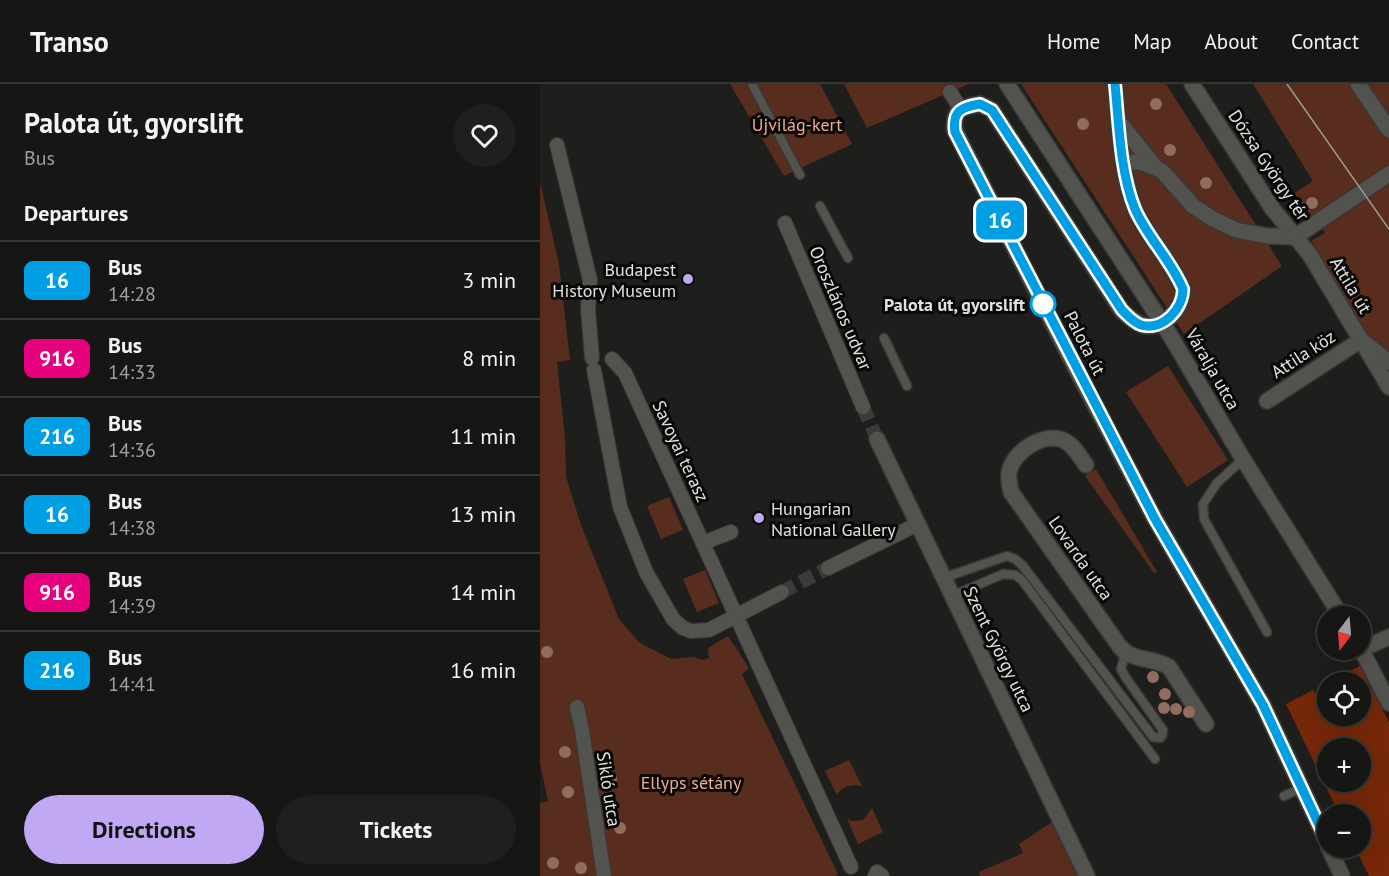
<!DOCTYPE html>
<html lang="en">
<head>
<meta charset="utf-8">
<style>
  body { margin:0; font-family:"PT Sans",sans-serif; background:#1f1f1e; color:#f1f3f6; height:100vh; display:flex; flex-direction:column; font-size:22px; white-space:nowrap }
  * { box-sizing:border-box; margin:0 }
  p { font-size:20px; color:#9e9fa0 }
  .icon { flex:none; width:33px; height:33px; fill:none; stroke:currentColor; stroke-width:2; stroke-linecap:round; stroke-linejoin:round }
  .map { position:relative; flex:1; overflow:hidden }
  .details { display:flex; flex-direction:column; background:#161615; width:540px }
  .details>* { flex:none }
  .badge { padding:0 12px; border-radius:9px; font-size:21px; line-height:39px }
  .needle { width:39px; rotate:196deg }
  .controls { position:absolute; left:777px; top:522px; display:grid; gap:12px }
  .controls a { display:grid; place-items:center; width:54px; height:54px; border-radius:50%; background:#161615; box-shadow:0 6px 24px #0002,0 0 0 2px #353534; font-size:30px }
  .map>.badge { position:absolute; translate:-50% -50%; box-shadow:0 0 0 3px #fff }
  h2 { padding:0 24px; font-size:22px; line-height:54px }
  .round { display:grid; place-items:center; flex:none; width:63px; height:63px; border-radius:32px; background:#1f1f1e }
  .head { display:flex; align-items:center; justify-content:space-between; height:102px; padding:0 24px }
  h1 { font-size:28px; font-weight:700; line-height:45px }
  .cta { display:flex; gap:12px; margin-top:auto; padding:12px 24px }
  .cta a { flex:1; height:69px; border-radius:36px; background:#c0a8f4; color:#111; font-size:24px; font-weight:700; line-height:69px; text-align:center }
  .cta a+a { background:#1f1f1e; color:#f1f3f6 }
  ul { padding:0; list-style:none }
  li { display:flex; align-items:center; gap:18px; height:78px; padding:0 24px; border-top:2px solid #353534 }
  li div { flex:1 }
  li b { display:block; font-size:22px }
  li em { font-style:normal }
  li .badge { min-width:66px; font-weight:700; text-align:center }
  header { display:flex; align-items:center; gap:36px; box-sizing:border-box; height:84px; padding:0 30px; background:#161615; border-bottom:2px solid #353534 }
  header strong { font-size:28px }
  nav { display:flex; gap:33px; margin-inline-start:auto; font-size:21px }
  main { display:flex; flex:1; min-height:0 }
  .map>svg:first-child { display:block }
  .green { fill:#592d1d }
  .forest { fill:#762809; fill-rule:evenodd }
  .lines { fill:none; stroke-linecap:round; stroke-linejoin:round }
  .pedestrian-tunnel { stroke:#3b3b39; stroke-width:14; stroke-dasharray:14 7; stroke-linecap:butt }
  .service-casing { stroke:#383836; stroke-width:11 }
  .pedestrian-casing { stroke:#383836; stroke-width:16 }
  .minor-casing { stroke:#383836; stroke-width:18 }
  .tertiary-casing { stroke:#383836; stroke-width:18 }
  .secondary-casing { stroke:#383836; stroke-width:18 }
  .service { stroke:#52524f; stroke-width:8 }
  .pedestrian { stroke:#52524f; stroke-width:14 }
  .minor { stroke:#52524f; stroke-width:15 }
  .tertiary { stroke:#52524f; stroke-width:15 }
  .secondary { stroke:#52524f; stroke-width:15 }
  .tram { stroke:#9a9a98; stroke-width:1.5 }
  .tree { fill:#926c5e }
  .line-casing { stroke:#fff; stroke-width:14 }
  .line { stroke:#009ee3; stroke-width:9 }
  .poi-dot { fill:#c0a8f4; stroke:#080807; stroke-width:2 }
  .stop-dot { fill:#fff; stroke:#009ee3; stroke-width:3 }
  .labels { text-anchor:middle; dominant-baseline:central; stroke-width:6; stroke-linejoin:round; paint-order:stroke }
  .park-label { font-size:18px; fill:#f0ac94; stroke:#080807 }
  .street-label { font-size:18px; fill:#e2e2e0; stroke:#080807 }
  .poi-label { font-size:18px; fill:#e2e2e0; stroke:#080807; text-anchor:end }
  .stop-label { font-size:18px; font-weight:bold; fill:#e2e2e0; stroke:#080807; text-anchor:end }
</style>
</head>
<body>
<header>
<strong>Transo</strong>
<nav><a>Home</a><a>Map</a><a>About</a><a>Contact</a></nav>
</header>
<main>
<section class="details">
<div class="head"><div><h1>Palota út, gyorslift</h1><p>Bus</p></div><a class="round"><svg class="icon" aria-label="heart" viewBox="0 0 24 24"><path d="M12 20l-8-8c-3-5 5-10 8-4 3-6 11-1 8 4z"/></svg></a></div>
<h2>Departures</h2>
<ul>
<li><span class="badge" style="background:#009ee3;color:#fff">16</span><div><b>Bus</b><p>14:28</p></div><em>3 min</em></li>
<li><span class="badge" style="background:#e6007e;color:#fff">916</span><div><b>Bus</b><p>14:33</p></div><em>8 min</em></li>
<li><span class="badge" style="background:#009ee3;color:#fff">216</span><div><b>Bus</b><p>14:36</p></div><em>11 min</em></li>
<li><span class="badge" style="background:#009ee3;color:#fff">16</span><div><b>Bus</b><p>14:38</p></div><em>13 min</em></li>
<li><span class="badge" style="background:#e6007e;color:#fff">916</span><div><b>Bus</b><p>14:39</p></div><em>14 min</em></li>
<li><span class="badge" style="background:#009ee3;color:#fff">216</span><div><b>Bus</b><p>14:41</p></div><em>16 min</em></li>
</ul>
<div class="cta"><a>Directions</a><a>Tickets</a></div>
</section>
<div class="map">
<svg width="849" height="792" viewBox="0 0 849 792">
  <rect width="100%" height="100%" fill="#1e1e1c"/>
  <g class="green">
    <polygon points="190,0 280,0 312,60 244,92"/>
    <polygon points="304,0 429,0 327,44"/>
    <polygon points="481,0 626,0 742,182 644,250"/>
    <polygon points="713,0 849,0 849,287 771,157 785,149 754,109 773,97"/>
    <polygon points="0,98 19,180 30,276 17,278 25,354 26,393 41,441 79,535 100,559 131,575 153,573 163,576 169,574 168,564 188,552 209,584 202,590 298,790 296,792 0,792 0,719 8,717 0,679"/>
    <polygon points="628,282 688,376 647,403 586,308"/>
    <polygon points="556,385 617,488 614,489 545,392"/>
    <polygon points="129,413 143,446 121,455 107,422"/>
    <polygon points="165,486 179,519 157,528 143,495"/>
    <path d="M309,676L322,702C312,700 302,702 297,711L285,687Z"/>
    <polygon points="332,724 343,748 318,760 307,735 313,737 323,736"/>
    <polygon points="512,738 537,792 440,792 439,788 483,769 479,760"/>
  </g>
  <path class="forest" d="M820,582L849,638V792H829L815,764H820V730H799L746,620L773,606L783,621H787L788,632H820V598H802L798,593ZM788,664H820V698H788Z"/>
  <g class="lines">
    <g class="pedestrian-tunnel">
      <polyline points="323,323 337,355"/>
      <polyline points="242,508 288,484"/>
    </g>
    <g class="service-casing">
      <g id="service">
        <polyline points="212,0 260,91"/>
        <polyline points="280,122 308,174"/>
        <polyline points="344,254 367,302"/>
        <polyline points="703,375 677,399 663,420 664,435 727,548"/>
        <polyline points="403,494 467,472 475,475 483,482 613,653 620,654 622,652 623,646 586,594 581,585 585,570"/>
        <polyline points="412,512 463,490 475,491 482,496 615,675"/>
        <polyline points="744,712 761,704"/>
      </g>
    </g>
    <g class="pedestrian-casing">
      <g id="pedestrian">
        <polyline points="410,8 421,25"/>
        <polyline points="17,61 50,196 48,225 52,274"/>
        <polyline points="245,139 323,323"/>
        <polyline points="72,275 85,289 311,783"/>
        <polyline points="54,286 80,423 106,488 133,535 143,544 151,547 169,546 242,508"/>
        <polyline points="163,459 191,448"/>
        <polyline points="288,484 378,440"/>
        <polyline points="37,623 42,646 64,792"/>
        <polyline points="335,792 337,788 342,792"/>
      </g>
    </g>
    <g class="minor-casing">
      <g id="minor">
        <polyline points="467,0 630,251 703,375 801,532"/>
        <path d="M575,0C579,40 580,87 595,125C607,153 631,176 643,205C643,225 623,247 602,241C594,238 588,232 582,227L452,26L440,20C421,23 412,26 415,47L535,283L615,435L723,621L788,760"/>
        <polyline points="579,38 616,84"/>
        <polyline points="585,78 600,78 616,84 623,88 653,122 673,135 696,146 727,152 755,153 849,90"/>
        <polyline points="727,317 821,256"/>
        <polyline points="337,355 547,792"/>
        <path d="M546,381C540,373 533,360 523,356C503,348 472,368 469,389C468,395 470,402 471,408L580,563C593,578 614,573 629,583L666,640"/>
        <polyline points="831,561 849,553"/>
        <polyline points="820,563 849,619"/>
        <polyline points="789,764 802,792"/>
      </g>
    </g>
    <g class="tertiary-casing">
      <polyline id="tertiary" points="821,256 849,278"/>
    </g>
    <g class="secondary-casing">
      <g id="secondary">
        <polyline points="652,0 732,124 770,171 849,303"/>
        <polyline points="818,0 849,46"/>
      </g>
    </g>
    <use href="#service" class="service"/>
    <use href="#pedestrian" class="pedestrian"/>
    <use href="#minor" class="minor"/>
    <use href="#tertiary" class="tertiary"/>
    <use href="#secondary" class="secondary"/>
    <polyline class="tram" points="747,0 849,145"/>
  </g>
  <g class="tree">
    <circle cx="616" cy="20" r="6"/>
    <circle cx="543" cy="40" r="6"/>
    <circle cx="630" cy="66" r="6"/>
    <circle cx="666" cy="99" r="6"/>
    <circle cx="772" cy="119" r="6"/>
    <circle cx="7" cy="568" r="6"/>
    <circle cx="613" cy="593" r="6"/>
    <circle cx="625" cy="610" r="6"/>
    <circle cx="624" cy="624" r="6"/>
    <circle cx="636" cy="625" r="6"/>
    <circle cx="649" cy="628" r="6"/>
    <circle cx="25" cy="668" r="6"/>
    <circle cx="71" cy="695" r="6"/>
    <circle cx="28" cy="708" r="6"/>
    <circle cx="80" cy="744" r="6"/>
    <circle cx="13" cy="779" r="6"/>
    <circle cx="41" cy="784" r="6"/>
  </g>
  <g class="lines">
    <g class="line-casing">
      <path id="line" d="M575,0C579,40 580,88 595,125C607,153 631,176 643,205C643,225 623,247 601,241C593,238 588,232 582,226L452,26L440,20C421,23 412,27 415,48L615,435L723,621L788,760"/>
    </g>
    <use href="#line" class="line"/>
  </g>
  <g class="poi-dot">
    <circle cx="148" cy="195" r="6"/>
    <circle cx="219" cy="434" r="6"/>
  </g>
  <circle class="stop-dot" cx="503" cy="220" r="12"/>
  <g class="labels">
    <g class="park-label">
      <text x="257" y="40">Újvilág-kert</text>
      <text x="151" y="698">Ellyps sétány</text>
    </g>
    <g class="street-label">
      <text transform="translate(729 81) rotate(56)">Dózsa György tér</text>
      <text transform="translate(811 201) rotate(59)">Attila út</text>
      <text transform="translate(301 224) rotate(67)">Oroszlános udvar</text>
      <text transform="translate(545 259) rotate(63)">Palota út</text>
      <text transform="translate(763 270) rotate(-33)">Attila köz</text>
      <text transform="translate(673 285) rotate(60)">Váralja utca</text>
      <text transform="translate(141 367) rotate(65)">Savoyai terasz</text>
      <text transform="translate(541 474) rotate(55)">Lovarda utca</text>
      <text transform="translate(459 565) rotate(64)">Szent György utca</text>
      <text transform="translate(69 705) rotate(81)">Sikló utca</text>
    </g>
    <g class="poi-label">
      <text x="136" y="185">Budapest<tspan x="136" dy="21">History Museum</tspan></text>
      <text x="231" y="424" text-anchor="start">Hungarian<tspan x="231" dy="21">National Gallery</tspan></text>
    </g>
    <g class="stop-label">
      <text x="485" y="220">Palota út, gyorslift</text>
    </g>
  </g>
</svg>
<div class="controls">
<a><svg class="needle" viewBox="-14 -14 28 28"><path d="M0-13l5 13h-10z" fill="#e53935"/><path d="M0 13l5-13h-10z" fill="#9e9fa0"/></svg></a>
<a><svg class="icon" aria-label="locate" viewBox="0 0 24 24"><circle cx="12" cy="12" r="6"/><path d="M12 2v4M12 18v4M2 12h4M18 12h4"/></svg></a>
<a>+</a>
<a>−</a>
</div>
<b class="badge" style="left:460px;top:136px;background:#009ee3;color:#fff">16</b>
</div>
</main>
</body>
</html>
